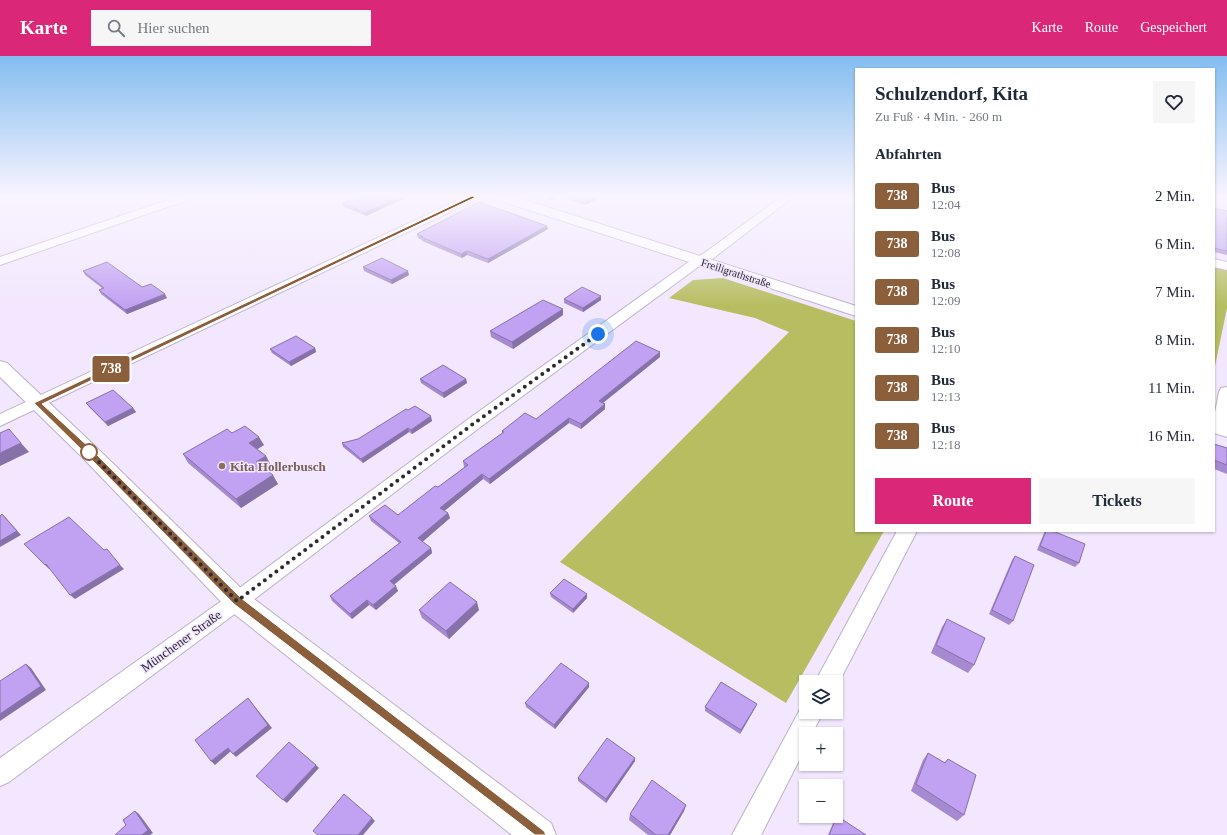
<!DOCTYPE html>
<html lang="de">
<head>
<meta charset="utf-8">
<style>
  body { margin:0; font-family:Georgia,serif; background:#f6f6f7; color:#1f2937; height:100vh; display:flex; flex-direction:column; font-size:15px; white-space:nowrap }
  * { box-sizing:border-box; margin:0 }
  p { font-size:13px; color:#747a83 }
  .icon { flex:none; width:22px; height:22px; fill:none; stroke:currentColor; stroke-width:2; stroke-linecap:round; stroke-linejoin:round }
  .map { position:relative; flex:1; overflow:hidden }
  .panel { position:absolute; left:855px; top:12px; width:360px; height:464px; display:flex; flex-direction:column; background:#fff; border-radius:0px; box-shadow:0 1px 3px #0004 }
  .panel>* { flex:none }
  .badge { padding:0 8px; border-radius:3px; font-size:14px; line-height:26px }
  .tools { position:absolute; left:799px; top:619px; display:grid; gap:8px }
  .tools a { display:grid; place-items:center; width:44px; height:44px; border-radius:0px; background:#fff; box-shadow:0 1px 3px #0004; font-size:20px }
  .you { position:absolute; width:20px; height:20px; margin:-10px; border:3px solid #fff; border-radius:50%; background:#1a73e8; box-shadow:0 0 0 6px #1a73e833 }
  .map>.badge { position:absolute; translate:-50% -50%; box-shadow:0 0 0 2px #fff }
  h2 { padding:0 20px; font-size:15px; line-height:36px }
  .round { display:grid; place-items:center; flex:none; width:42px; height:42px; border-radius:0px; background:#f6f6f7 }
  .headline { display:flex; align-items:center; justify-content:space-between; height:68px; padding:0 20px }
  h1 { font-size:19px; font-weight:600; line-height:30px }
  .primary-button { display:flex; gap:8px; margin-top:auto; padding:8px 20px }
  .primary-button a { flex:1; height:46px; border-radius:0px; background:#db2777; color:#fff; font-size:16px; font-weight:600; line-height:46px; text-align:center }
  .primary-button a+a { background:#f6f6f7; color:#1f2937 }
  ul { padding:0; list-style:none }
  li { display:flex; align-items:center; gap:12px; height:48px; padding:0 20px }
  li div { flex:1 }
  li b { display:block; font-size:15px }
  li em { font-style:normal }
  li .badge { min-width:44px; font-weight:700; text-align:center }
  header { display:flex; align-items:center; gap:24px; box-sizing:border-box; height:56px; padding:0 20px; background:#db2777; color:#fff }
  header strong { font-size:19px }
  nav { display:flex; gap:22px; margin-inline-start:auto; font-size:14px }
  .search { width:280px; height:36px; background:#f6f6f7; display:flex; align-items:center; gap:10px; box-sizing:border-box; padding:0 14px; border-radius:0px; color:#747a83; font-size:15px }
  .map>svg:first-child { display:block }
  .forest { fill:#b6be61 }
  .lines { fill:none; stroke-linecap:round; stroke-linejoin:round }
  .minor-casing { stroke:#bcb2c8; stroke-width:2 }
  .tertiary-casing { stroke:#bcb2c8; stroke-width:2 }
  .minor { fill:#fff; fill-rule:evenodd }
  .tertiary { fill:#fff; fill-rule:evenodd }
  .wall { fill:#a68ad0 }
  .shaded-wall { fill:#8771a9 }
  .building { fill:#c1a1f2; stroke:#8771a9 }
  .line { fill:#8b5e3c; stroke:#fff }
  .walk { stroke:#2e2a33; stroke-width:4; stroke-dasharray:0 7.2 }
  .stop-dot { fill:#fff; stroke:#8b5e3c; stroke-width:2 }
  .education-dot { fill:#8d6e63; stroke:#f2e7fe; stroke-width:1.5 }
  .labels { text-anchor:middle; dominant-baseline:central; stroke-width:3; stroke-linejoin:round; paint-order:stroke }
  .far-street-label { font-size:11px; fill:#2e2a33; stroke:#f2e7fe }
  .education-label { font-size:13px; font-weight:bold; fill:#785e54; stroke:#f2e7fe; text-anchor:start }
  .street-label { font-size:13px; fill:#2e2a33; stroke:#f2e7fe }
</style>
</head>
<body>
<header>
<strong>Karte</strong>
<div class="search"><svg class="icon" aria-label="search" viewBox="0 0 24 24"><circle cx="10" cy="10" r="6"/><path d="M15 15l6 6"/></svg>Hier suchen</div>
<nav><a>Karte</a><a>Route</a><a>Gespeichert</a></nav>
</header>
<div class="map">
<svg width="1227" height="779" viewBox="0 0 1227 779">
  <rect width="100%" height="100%" fill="#f2e7fe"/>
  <g class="forest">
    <polygon points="1214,209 1227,214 1227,252 1214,315"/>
    <polygon points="723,222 856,265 856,475 884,475 786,647 560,506 789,276 755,262 669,242 693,224"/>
  </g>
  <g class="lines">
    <g class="minor-casing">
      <g id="minor">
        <polygon points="176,141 191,141 190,143 0,209 0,201"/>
        <polygon points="465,141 478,141 477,143 0,370 0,358"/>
        <polygon points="781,141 793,141 711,204 698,211 479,372 244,551 9,726 0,730 0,702 230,539 467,364 690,205 703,198"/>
        <polygon points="1214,203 1227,206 1227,214 1214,211"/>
        <polygon points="1227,331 1227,374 1220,378 1214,376 1214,361 1219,336 1221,332"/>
        <polygon points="897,475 917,475 836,632 836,626 815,626"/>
        <polygon points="806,646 806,656 823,656 812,678 806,678 806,691 761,779 732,779 803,648"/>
      </g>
    </g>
    <g class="tertiary-casing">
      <g id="tertiary">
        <polygon points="497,141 516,141 856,250 856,260 498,144"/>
        <polygon points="0,305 7,307 95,390 246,537 551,767 556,779 512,779 228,553 81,400 0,321"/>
        <polygon points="1214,363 1227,367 1227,381 1214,377"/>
      </g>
    </g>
    <use href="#minor" class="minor"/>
    <use href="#tertiary" class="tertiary"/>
  </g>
  <g class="wall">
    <polygon points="407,141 366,160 344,151 343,147"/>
    <polygon points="542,141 557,141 551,144"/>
    <polygon points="562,141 601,141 585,149"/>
    <polygon points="1214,152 1227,155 1227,199 1214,196"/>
    <polygon points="548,173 488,207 467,199 462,202 422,185 422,184 418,182 417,178"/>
    <polygon points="363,211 409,219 392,228 364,215"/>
    <polygon points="83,215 142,231 167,242 127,258 101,238 99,234 102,232 85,219"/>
    <polygon points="601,240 601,244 583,256 564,247 564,243"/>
    <polygon points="563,259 513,293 491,281 490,275"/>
    <polygon points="315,292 316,296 291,310 272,297 270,293"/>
    <polygon points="660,301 603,347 605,348 605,353 581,373 569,367 490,428 483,423 444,455 448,457 450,462 422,486 431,492 432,497 394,529 398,535 376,554 369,549 352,563 332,545 330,540 399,487 371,465 369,460 398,459 438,431 465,411 464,411 463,405 502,377 502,375 536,363"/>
    <polygon points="420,323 466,323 467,327 444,342 421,327"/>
    <polygon points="86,347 133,352 136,356 108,370 89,351"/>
    <polygon points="408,354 432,365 412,378 409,376 363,407 343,391 342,387 358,383"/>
    <polygon points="232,377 264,389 257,393 266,400 270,408 264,412 278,428 241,452 188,407 183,398"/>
    <polygon points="1214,388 1227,392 1227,418 1214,413"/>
    <polygon points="1045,475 1053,475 1079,507 1075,511 1037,494 1044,477"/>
    <polygon points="1015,500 1013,565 1009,569 989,558 1012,504"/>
    <polygon points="550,537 587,538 587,542 573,557 551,541"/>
    <polygon points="419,554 479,554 449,583 422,562"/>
    <polygon points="947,563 974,609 968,617 931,597 942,571"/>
    <polygon points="589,631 555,673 526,651 525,647"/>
    <polygon points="705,651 755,652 740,678 705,655"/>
    <polygon points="928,697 944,707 948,703 964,759 957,765 911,735 923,704"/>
    <polygon points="635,702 635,705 606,747 578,725 578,722"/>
    <polygon points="686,749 684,755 670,779 648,779 629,764 630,758"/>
    <polygon points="837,760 866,779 828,779 835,763"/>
  </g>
  <g class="shaded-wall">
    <polygon points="399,141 407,141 366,160 365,157"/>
    <polygon points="551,141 557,141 551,144"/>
    <polygon points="589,141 601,141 585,149 585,143"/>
    <polygon points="547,170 548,173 488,207 488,203"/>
    <polygon points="467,195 467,199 462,202 461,198"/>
    <polygon points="408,215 409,219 392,228 391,224"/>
    <polygon points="165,238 167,242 127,258 125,254"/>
    <polygon points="601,240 601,244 583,256 583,252"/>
    <polygon points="563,253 563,259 513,293 512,286"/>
    <polygon points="315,292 316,296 291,310 289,306"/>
    <polygon points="660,296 660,301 599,350 599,345"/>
    <polygon points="466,323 467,327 444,342 443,337"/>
    <polygon points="605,348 605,353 581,373 581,368"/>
    <polygon points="133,352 136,356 108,370 105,366"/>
    <polygon points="431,360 432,365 412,378 411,374"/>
    <polygon points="569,362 569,367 490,428 489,423"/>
    <polygon points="408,372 409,376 363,407 361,403"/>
    <polygon points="259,381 264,389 253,396 249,387"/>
    <polygon points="21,387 29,396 0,410 0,397"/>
    <polygon points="266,400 270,408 260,414 256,406"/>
    <polygon points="482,418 483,423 442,457 440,452"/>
    <polygon points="273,419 278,428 241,452 236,443"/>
    <polygon points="448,457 450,462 420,488 418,482"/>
    <polygon points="2,458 21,479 0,491 0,485"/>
    <polygon points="431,492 432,497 392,530 390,525"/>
    <polygon points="46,508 51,512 49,513 45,509"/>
    <polygon points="120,509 124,513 75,543 70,539"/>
    <polygon points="396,530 398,535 376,554 373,549"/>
    <polygon points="587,538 587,542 573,557 573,553"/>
    <polygon points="367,544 369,549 352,563 350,558"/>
    <polygon points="477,546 479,554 449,583 446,575"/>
    <polygon points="26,608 31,612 46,634 0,665 0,658"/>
    <polygon points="589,627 589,631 555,673 554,669"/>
    <polygon points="248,642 272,672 236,701 233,698"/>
    <polygon points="757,648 755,652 740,678 741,674"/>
    <polygon points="228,692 231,695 215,709 211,705"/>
    <polygon points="635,702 635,705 606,747 606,743"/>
    <polygon points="316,709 319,712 287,747 283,744"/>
    <polygon points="686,749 684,755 670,779 668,779"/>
    <polygon points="135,755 139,758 153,777 150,779 142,779"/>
    <polygon points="372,762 375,765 363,779 358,779"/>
  </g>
  <g class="building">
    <polygon points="358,141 399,141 365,157 343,147"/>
    <polygon points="580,141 589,141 585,143"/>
    <polygon points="479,146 547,170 488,203 467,195 461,198 421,181 423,181 417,178"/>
    <polygon points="1214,152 1227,155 1227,195 1214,192"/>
    <polygon points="382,202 408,215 391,224 363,211"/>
    <polygon points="107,206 142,231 151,228 165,238 125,254 99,234 104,232 83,215"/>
    <polygon points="582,231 601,240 583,252 564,243"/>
    <polygon points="543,244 563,253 512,286 490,275"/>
    <polygon points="296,280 315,292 289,306 270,293"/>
    <polygon points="636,285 660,296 599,345 605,348 581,368 569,362 489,423 482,418 440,452 448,457 418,482 431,492 390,525 396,530 373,549 367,544 350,558 330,540 401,486 369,460 385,449 398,459 435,430 438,431 468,409 463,405 504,376 502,375 525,357 536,363"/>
    <polygon points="443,309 466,323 443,337 420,323"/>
    <polygon points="113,334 133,352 105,366 86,347"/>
    <polygon points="415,350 431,360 411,374 408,372 361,403 342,387 358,383 406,353 408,354"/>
    <polygon points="245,370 259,381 249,387 266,400 256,406 273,419 236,443 183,398 227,373 232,377"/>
    <polygon points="9,373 21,387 0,397 0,377"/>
    <polygon points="1214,388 1227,392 1227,409 1214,404"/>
    <polygon points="2,458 17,475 0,485 0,460"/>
    <polygon points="69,461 104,494 107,493 120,509 70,539 46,508 45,509 24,488"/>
    <polygon points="1046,475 1053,475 1085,488 1079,507 1040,490"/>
    <polygon points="1015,500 1034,509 1013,565 992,554"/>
    <polygon points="564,523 587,538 573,553 550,537"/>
    <polygon points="450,526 477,546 446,575 419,554"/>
    <polygon points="947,563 985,582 974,609 936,589"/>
    <polygon points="561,607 589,627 554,669 525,647"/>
    <polygon points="26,608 41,630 0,658 0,625"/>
    <polygon points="721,626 757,648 741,674 705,651"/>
    <polygon points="248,642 268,669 233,698 228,692 211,705 195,684"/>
    <polygon points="607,682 635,702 606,743 578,722"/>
    <polygon points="289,686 316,709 283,744 256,720"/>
    <polygon points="928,697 945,707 948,703 976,719 964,759 916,728"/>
    <polygon points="652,724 686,749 668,779 656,779 630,758"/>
    <polygon points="344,738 372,762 358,779 318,779 313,775"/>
    <polygon points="135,755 148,774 142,779 115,779 126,769 123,764"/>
    <polygon points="837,760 866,779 829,779"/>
  </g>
  <linearGradient id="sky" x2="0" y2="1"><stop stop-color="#83bdf0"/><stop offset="0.56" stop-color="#f9f4ff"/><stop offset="1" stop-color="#f9f4ff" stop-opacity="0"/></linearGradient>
  <rect width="1227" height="250" fill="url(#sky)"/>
  <polygon class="line" points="472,140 476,141 42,348 91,393 241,542 544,775 546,779 535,779 234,548 85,397 34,347"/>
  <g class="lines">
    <polyline class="walk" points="89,396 237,545 473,368 598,278"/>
  </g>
  <circle class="stop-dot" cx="89" cy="396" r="8"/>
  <circle class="education-dot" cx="222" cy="410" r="4"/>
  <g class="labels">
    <g class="far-street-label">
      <text transform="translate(736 217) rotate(18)">Freiligrathstraße</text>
    </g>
    <g class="education-label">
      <text x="230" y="410">Kita Hollerbusch</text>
    </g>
    <g class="street-label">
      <text transform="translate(181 585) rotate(-36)">Münchener Straße</text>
    </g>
  </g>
</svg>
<div class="tools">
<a><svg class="icon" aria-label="layers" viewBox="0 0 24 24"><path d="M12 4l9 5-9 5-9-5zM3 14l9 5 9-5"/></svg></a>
<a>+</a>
<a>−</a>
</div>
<div class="you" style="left:598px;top:278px"></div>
<b class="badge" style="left:111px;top:313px;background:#8b5e3c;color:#fff">738</b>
<section class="panel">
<div class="headline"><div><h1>Schulzendorf, Kita</h1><p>Zu Fuß · 4 Min. · 260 m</p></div><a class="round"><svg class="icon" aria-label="heart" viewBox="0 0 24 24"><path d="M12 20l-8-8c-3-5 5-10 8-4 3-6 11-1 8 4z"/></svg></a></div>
<h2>Abfahrten</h2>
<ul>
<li><span class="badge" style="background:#8b5e3c;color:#fff">738</span><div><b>Bus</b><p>12:04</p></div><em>2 Min.</em></li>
<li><span class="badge" style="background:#8b5e3c;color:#fff">738</span><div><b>Bus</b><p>12:08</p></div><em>6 Min.</em></li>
<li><span class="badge" style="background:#8b5e3c;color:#fff">738</span><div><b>Bus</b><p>12:09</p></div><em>7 Min.</em></li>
<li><span class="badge" style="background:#8b5e3c;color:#fff">738</span><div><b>Bus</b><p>12:10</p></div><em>8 Min.</em></li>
<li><span class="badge" style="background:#8b5e3c;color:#fff">738</span><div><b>Bus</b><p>12:13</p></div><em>11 Min.</em></li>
<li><span class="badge" style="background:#8b5e3c;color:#fff">738</span><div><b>Bus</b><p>12:18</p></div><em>16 Min.</em></li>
</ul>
<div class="primary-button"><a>Route</a><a>Tickets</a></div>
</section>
</div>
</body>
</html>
